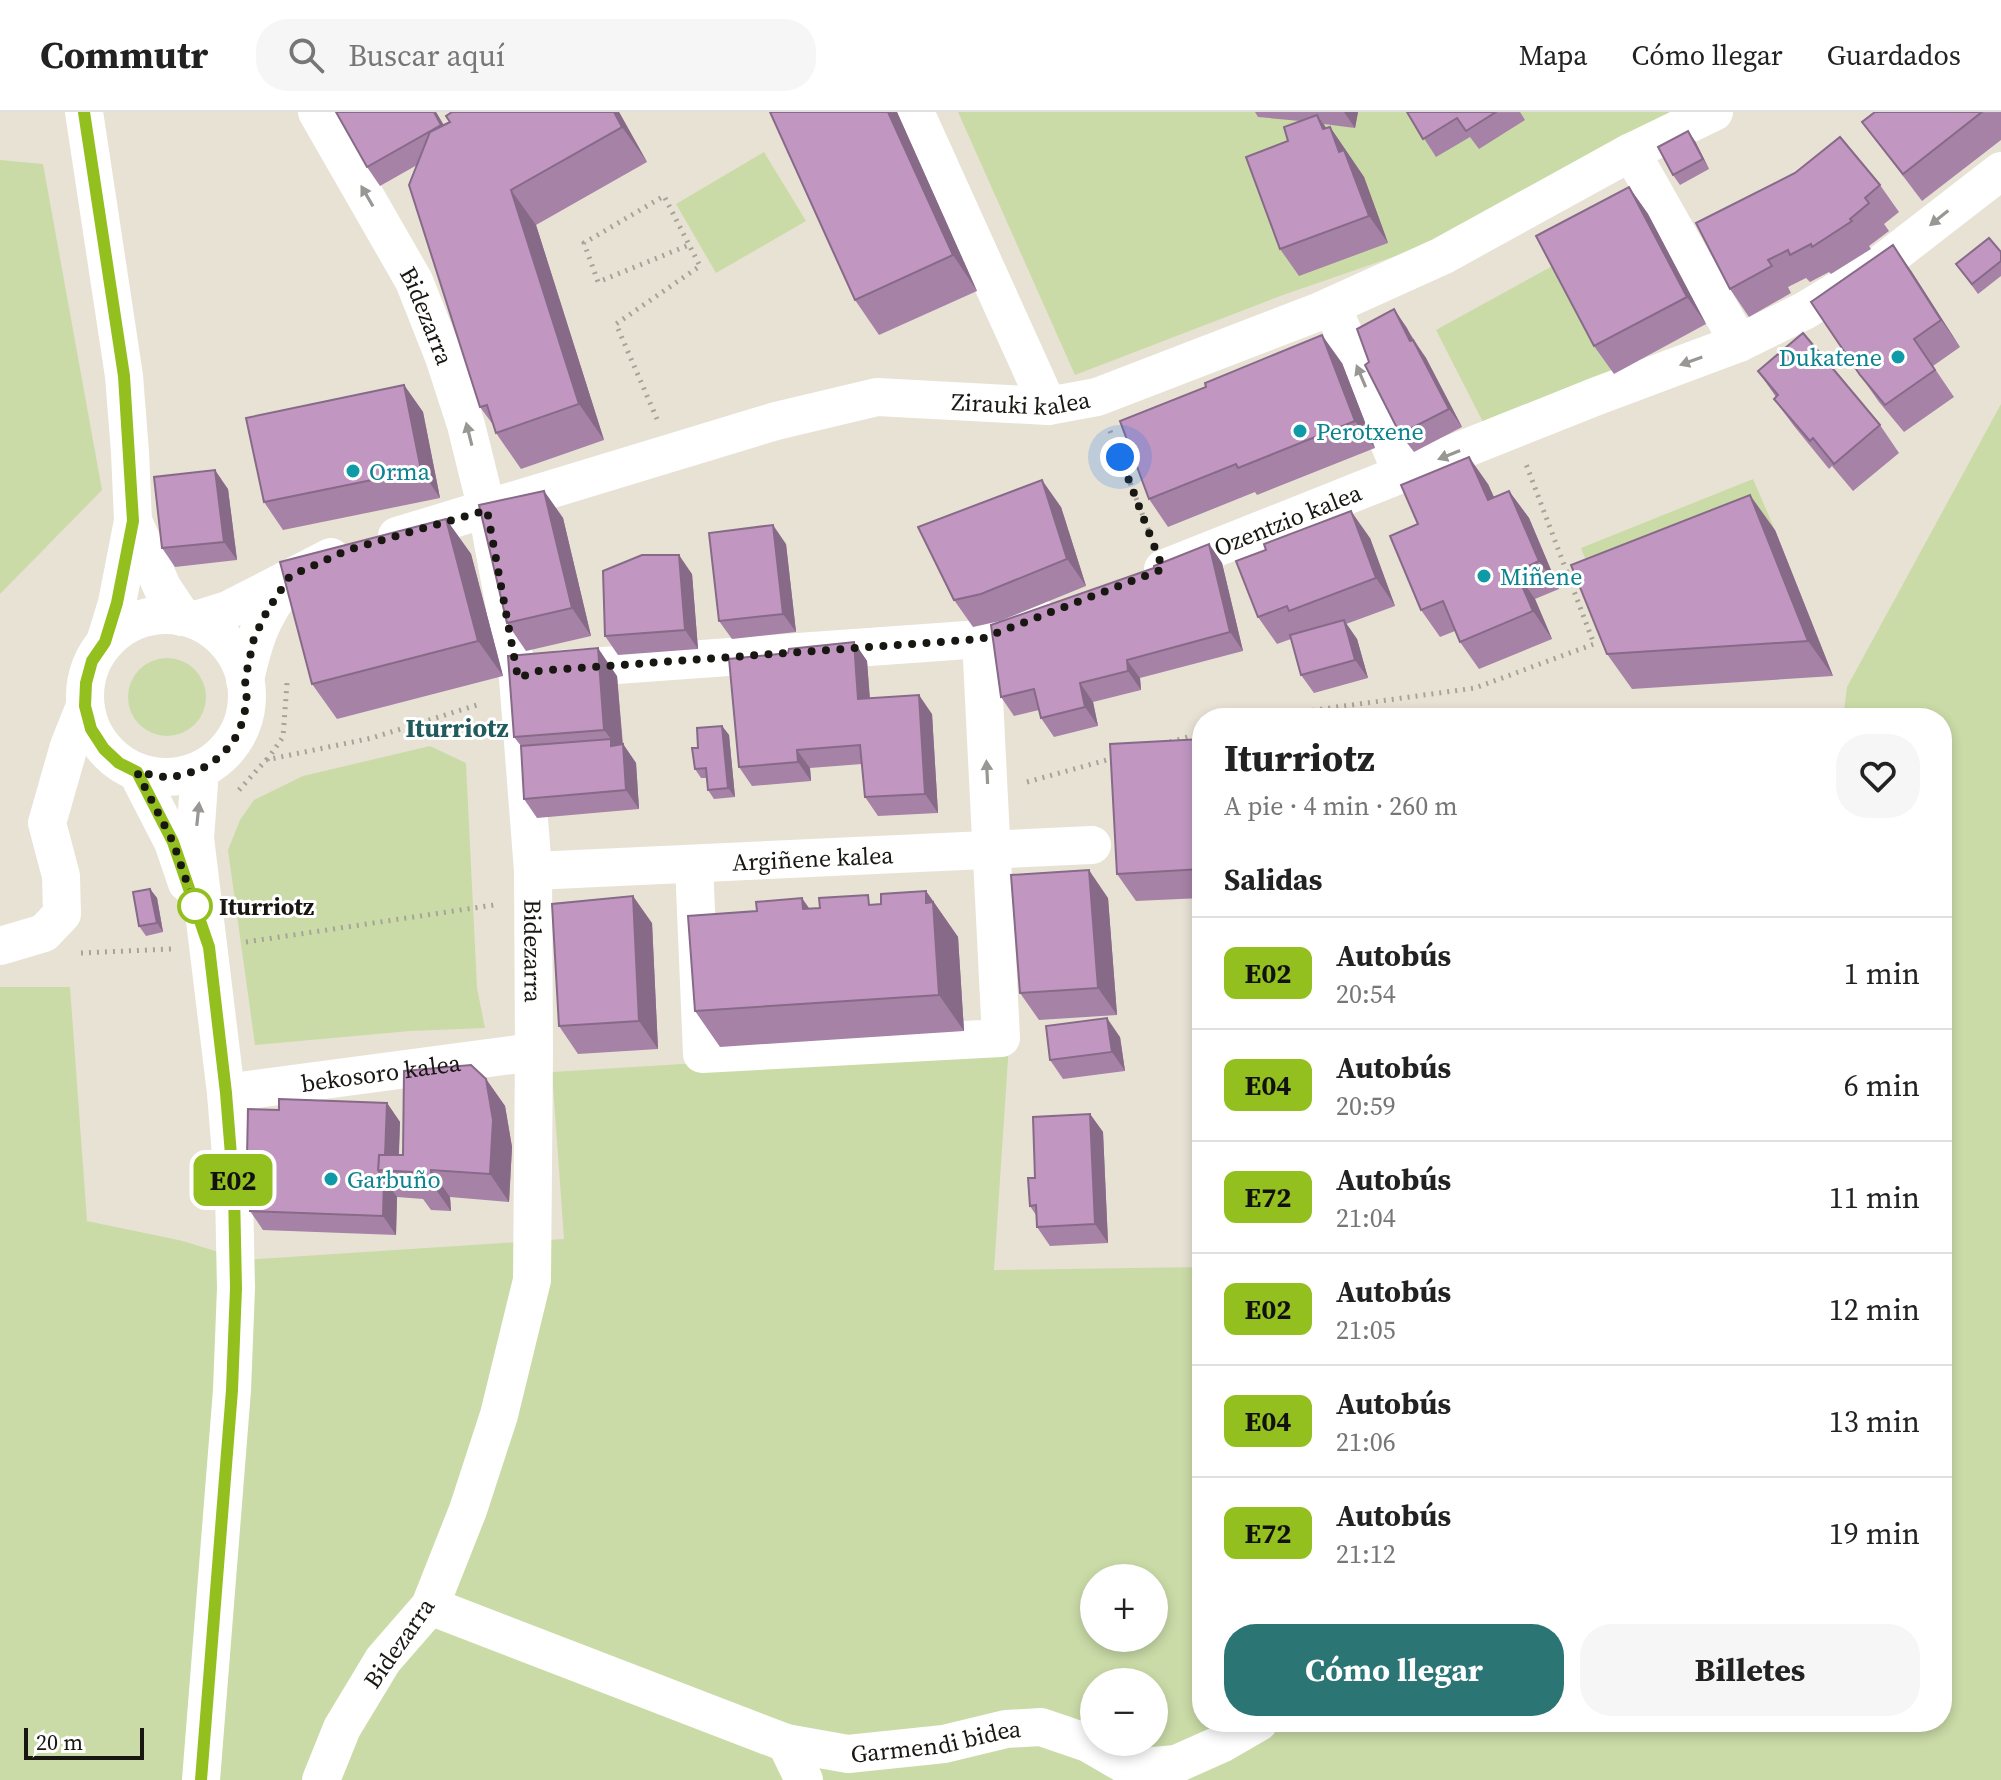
<!DOCTYPE html>
<html lang="es">
<head>
<meta charset="utf-8">
<style>
  body { margin:0; font-family:"Source Serif 4",serif; background:#f6f6f6; color:#222; height:100vh; display:flex; flex-direction:column; font-size:30px; white-space:nowrap }
  * { box-sizing:border-box; margin:0 }
  p { font-size:26px; color:#767676 }
  .icon { flex:none; width:44px; height:44px; fill:none; stroke:currentColor; stroke-width:2; stroke-linecap:round; stroke-linejoin:round }
  .map { position:relative; flex:1; overflow:hidden }
  .side { position:absolute; left:1192px; top:596px; width:760px; height:1024px; display:flex; flex-direction:column; background:#fff; border-radius:32px; box-shadow:0 4px 12px #0003 }
  .side>* { flex:none }
  .badge { padding:0 16px; border-radius:12px; font-size:28px; line-height:52px }
  .tools { position:absolute; left:1080px; top:1452px; display:grid; gap:16px }
  .tools a { display:grid; place-items:center; width:88px; height:88px; border-radius:50%; background:#fff; box-shadow:0 4px 12px #0003; font-size:40px }
  .scale { position:absolute; left:24px; bottom:20px; width:120px; box-sizing:border-box; padding-left:8px; border:4px solid #191712; border-top:0; font-size:22px; line-height:28px; white-space:nowrap; color:#191712; -webkit-text-stroke:6px #fff; paint-order:stroke }
  .you { position:absolute; width:40px; height:40px; margin:-20px; border:6px solid #fff; border-radius:50%; background:#1a73e8; box-shadow:0 0 0 12px #1a73e833 }
  .map>.badge { position:absolute; translate:-50% -50%; box-shadow:0 0 0 4px #fff }
  h2 { padding:0 32px; font-size:30px; line-height:72px }
  .round { display:grid; place-items:center; flex:none; width:84px; height:84px; border-radius:32px; background:#f6f6f6 }
  .overview { display:flex; align-items:center; justify-content:space-between; height:136px; padding:0 32px }
  h1 { font-size:38px; font-weight:700; line-height:60px }
  .button { display:flex; gap:16px; margin-top:auto; padding:16px 32px }
  .button a { flex:1; height:92px; border-radius:32px; background:#2b7574; color:#fff; font-size:32px; font-weight:700; line-height:92px; text-align:center }
  .button a+a { background:#f6f6f6; color:#222 }
  ul { padding:0; list-style:none }
  li { display:flex; align-items:center; gap:24px; height:112px; padding:0 32px; border-top:2px solid #e0e0e0 }
  li div { flex:1 }
  li b { display:block; font-size:30px }
  li em { font-style:normal }
  li .badge { min-width:88px; font-weight:700; text-align:center }
  header { display:flex; align-items:center; gap:48px; box-sizing:border-box; height:112px; padding:0 40px; background:#fff; border-bottom:2px solid #e0e0e0 }
  header strong { font-size:38px }
  nav { display:flex; gap:44px; margin-inline-start:auto; font-size:28px }
  .search { width:560px; height:72px; background:#f6f6f6; display:flex; align-items:center; gap:20px; box-sizing:border-box; padding:0 28px; border-radius:32px; color:#767676; font-size:30px }
  .map>svg:first-child { display:block }
  .green { fill:#cadba7; fill-rule:evenodd }
  .lines { fill:none; stroke-linecap:round; stroke-linejoin:round }
  .path { stroke:#a7a398; stroke-width:5; stroke-dasharray:2 6; stroke-linecap:butt }
  .minor { stroke:#fff; stroke-width:38 }
  .wall { fill:#a682a7 }
  .shaded-wall { fill:#876a88 }
  .building { fill:#c197c2; stroke:#876a88; stroke-width:2 }
  .oneway { fill:#989794 }
  .line-casing { stroke:#fff; stroke-width:18 }
  .line { stroke:#93c01f; stroke-width:12 }
  .walk { stroke:#191712; stroke-width:8; stroke-dasharray:0 14.4 }
  .culture-dot { fill:#0f9aa8; stroke:#fff; stroke-width:3 }
  .stop-dot { fill:#fff; stroke:#93c01f; stroke-width:4 }
  .labels { text-anchor:middle; dominant-baseline:central; stroke-width:6; stroke-linejoin:round; paint-order:stroke }
  .street-label { font-size:24px; fill:#191712; stroke:#fff }
  .culture-label { font-size:24px; fill:#0d838f; stroke:#fff; text-anchor:start }
  .stop-label { font-size:24px; font-weight:bold; fill:#191712; stroke:#fff; text-anchor:start }
  .neighbourhood-label { font-size:26px; font-weight:bold; fill:#215b5b; stroke:#fff }
</style>
</head>
<body>
<header>
<strong>Commutr</strong>
<div class="search"><svg class="icon" aria-label="search" viewBox="0 0 24 24"><circle cx="10" cy="10" r="6"/><path d="M15 15l6 6"/></svg>Buscar aquí</div>
<nav><a>Mapa</a><a>Cómo llegar</a><a>Guardados</a></nav>
</header>
<div class="map">
<svg width="2001" height="1668" viewBox="0 0 2001 1668">
  <rect width="100%" height="100%" fill="#e8e2d5"/>
  <g class="green">
    <polygon points="958,0 1712,0 1517,102 1283,183 1075,263"/>
    <polygon points="764,40 806,109 716,161 676,92"/>
    <polygon points="0,48 43,52 102,378 0,482"/>
    <polygon points="1556,152 1614,262 1484,312 1436,218"/>
    <path d="M2001,292V1668H0V875H70L87,1109L183,1129L244,1148L564,1127L552,960L1009,932L994,1158L1202,1155V1610H1942V606H1843L1847,575ZM1094,1466H1154V1526H1094ZM1094,1570H1154V1630H1094Z"/>
    <polygon points="1753,367 1775,418 1601,487 1581,436"/>
    <circle cx="167" cy="585" r="39"/>
    <polygon points="430,634 466,651 477,876 485,916 410,919 255,933 228,738 240,708 254,688 303,664"/>
  </g>
  <g class="lines">
    <g class="path">
      <polyline points="657,307 616,212 700,154 664,84 584,131 598,170 689,133"/>
      <polyline points="1110,319 1150,422"/>
      <polyline points="1257,606 1475,576 1594,532 1526,352"/>
      <polyline points="1170,630 1202,621"/>
      <polyline points="267,648 283,625 287,571"/>
      <polyline points="1027,670 1114,646"/>
      <polyline points="239,678 266,648 372,626 480,592"/>
      <polyline points="246,830 494,793"/>
      <polyline points="81,841 171,837"/>
    </g>
    <g class="minor">
      <polyline points="84,0 124,264 130,340 133,409 117,491 105,530"/>
      <path id="s1" d="M317,0L414,169L444,245L466,313L487,398L518,566L533,759L534,940L532,1168L499,1303L468,1398L430,1494L383,1548L342,1616L321,1668"/>
      <polyline points="915,0 1048,294"/>
      <polyline points="1631,40 1739,231"/>
      <polyline points="1332,194 1402,362"/>
      <polyline points="133,409 162,475 182,505"/>
      <path id="s2" d="M397,424L776,309L877,285L1048,294L1097,285L1318,200L1442,144L1631,40L1714,0"/>
      <path id="s3" d="M1163,457L1597,284L1739,231L1804,199L1877,155L2001,59"/>
      <circle cx="166" cy="584" r="81"/>
      <polyline points="196,508 228,498 331,445"/>
      <polyline points="561,557 981,527 1038,505"/>
      <path d="M245,568C255,522 262,506 289,467"/>
      <polyline points="200,658 195,726 226,981 234,1080 236,1176 232,1278 201,1668"/>
      <polyline points="137,660 173,730 187,771"/>
      <polyline points="694,752 702,942 1001,926 981,527"/>
      <path id="s4" d="M533,759L1092,733"/>
      <polyline points="0,834 44,821 62,802 61,764 47,711 69,634 85,594"/>
      <path id="s5" d="M226,981L534,940"/>
      <polyline points="430,1494 786,1631 804,1668"/>
      <path id="s6" d="M786,1631L848,1642L944,1632L1006,1617L1041,1615L1088,1631L1131,1656L1176,1652L1221,1632L1259,1610"/>
    </g>
  </g>
  <g class="wall">
    <polygon points="336,0 436,0 444,13 450,10 452,0 619,0 647,50 536,113 604,328 521,357 496,321 494,314 480,295 417,53 380,74 367,55"/>
    <polygon points="897,0 977,179 879,223 855,188"/>
    <polygon points="1255,0 1358,0 1355,16 1324,12 1326,16 1330,15 1364,65 1388,131 1299,164 1280,137 1300,9 1258,5"/>
    <polygon points="1407,0 1520,0 1525,8 1479,37 1470,25 1436,45"/>
    <polygon points="1875,0 2001,0 2001,28 1922,89 1862,10"/>
    <polygon points="1695,29 1709,57 1680,73 1673,63"/>
    <polygon points="1880,73 1899,100 1884,112 1889,119 1869,134 1871,137 1831,162 1829,160 1810,170 1806,166 1788,175 1791,181 1749,205 1730,177 1696,111"/>
    <polygon points="1629,75 1648,102 1706,212 1614,262 1594,234"/>
    <polygon points="1893,133 1960,235 1933,254 1954,285 1904,320 1879,290 1860,263"/>
    <polygon points="2001,140 2001,164 1978,182 1956,152"/>
    <polygon points="1394,197 1426,246 1462,315 1414,340 1400,322 1369,250"/>
    <polygon points="1342,251 1375,336 1257,383 1255,380 1168,415 1149,387"/>
    <polygon points="1758,259 1880,313 1899,341 1853,379 1832,354 1829,357 1794,314 1774,287 1776,285"/>
    <polygon points="404,273 423,300 440,386 283,418 264,390"/>
    <polygon points="1488,372 1494,385 1509,379 1529,406 1559,477 1535,487 1552,527 1479,557 1460,530 1455,519 1440,525 1421,498 1418,412"/>
    <polygon points="228,377 237,448 175,455 162,436"/>
    <polygon points="544,379 563,406 591,524 526,539 507,511"/>
    <polygon points="1061,395 1086,474 1000,509 973,515 954,488"/>
    <polygon points="446,407 471,442 503,564 337,607 312,572"/>
    <polygon points="1775,418 1833,564 1632,577 1607,542"/>
    <polygon points="1370,426 1395,494 1346,512 1357,527 1368,566 1314,581 1301,563 1291,527 1277,532 1258,505 1266,438"/>
    <polygon points="786,432 796,520 732,527 719,509"/>
    <polygon points="1209,432 1222,451 1243,539 1140,566 1141,578 1093,590 1098,614 1054,625 1041,606 1039,598 1014,604 1001,585 1154,456"/>
    <polygon points="692,462 698,537 618,543 605,524"/>
    <polygon points="854,530 867,549 870,586 932,602 938,701 878,704 865,685 862,652 810,656 811,669 752,674 739,655 788,541"/>
    <polygon points="617,564 623,632 636,651 639,697 537,706 524,687 521,634 514,625"/>
    <polygon points="722,614 729,623 735,685 714,687 708,678 706,666 701,666 695,657 698,636"/>
    <polygon points="1202,627 1202,786 1136,789 1117,762"/>
    <polygon points="150,777 157,786 163,820 146,824 139,814"/>
    <polygon points="926,779 958,825 964,919 720,935 695,899 810,797 881,792"/>
    <polygon points="1108,786 1117,903 1039,908 1020,881"/>
    <polygon points="652,811 658,937 578,942 559,914"/>
    <polygon points="1120,925 1125,959 1063,967 1050,948"/>
    <polygon points="486,967 505,994 512,1035 509,1090 450,1085 451,1099 431,1098 423,1087 397,1085 396,1123 263,1118 250,1099 252,1052 247,1045 279,998 387,991 400,1010 399,1043 403,1043"/>
    <polygon points="1090,1002 1103,1020 1108,1131 1050,1134 1037,1115 1036,1103 1030,1094"/>
  </g>
  <g class="shaded-wall">
    <polygon points="434,0 436,0 454,32 441,13"/>
    <polygon points="614,0 619,0 647,50 622,15"/>
    <polygon points="888,0 897,0 977,179 953,143"/>
    <polygon points="1344,0 1358,0 1355,16"/>
    <polygon points="1317,3 1335,29 1330,15 1364,65 1388,131 1369,104 1323,17"/>
    <polygon points="1688,19 1695,29 1709,57 1703,47"/>
    <polygon points="1629,75 1648,102 1706,212 1687,185"/>
    <polygon points="511,78 536,113 604,328 579,292"/>
    <polygon points="1893,133 1912,160 1960,235 1941,208"/>
    <polygon points="1394,197 1407,216 1423,248 1410,229"/>
    <polygon points="1322,223 1342,251 1375,336 1355,309"/>
    <polygon points="1413,228 1426,246 1462,315 1449,297"/>
    <polygon points="404,273 423,300 440,386 421,358"/>
    <polygon points="1469,345 1488,372 1507,415 1488,388"/>
    <polygon points="215,358 228,377 237,448 224,430"/>
    <polygon points="1042,368 1061,395 1086,474 1067,447"/>
    <polygon points="544,379 563,406 591,524 572,496"/>
    <polygon points="1509,379 1529,406 1559,477 1539,449"/>
    <polygon points="1750,383 1775,418 1833,564 1808,529"/>
    <polygon points="1351,399 1370,426 1395,494 1376,466"/>
    <polygon points="446,407 471,442 503,564 478,529"/>
    <polygon points="773,413 786,432 796,520 783,502"/>
    <polygon points="1209,432 1222,451 1243,539 1230,520"/>
    <polygon points="679,443 692,462 698,537 685,518"/>
    <polygon points="1516,460 1535,487 1552,527 1533,499"/>
    <polygon points="1344,508 1357,527 1368,566 1355,548"/>
    <polygon points="854,530 867,549 871,605 858,587"/>
    <polygon points="598,536 617,564 624,652 611,634 611,627 604,618"/>
    <polygon points="1127,548 1140,566 1141,578 1128,559"/>
    <polygon points="1080,571 1093,590 1098,614 1085,595"/>
    <polygon points="919,583 932,602 938,701 925,682"/>
    <polygon points="722,614 729,623 735,685 728,676"/>
    <polygon points="623,632 636,651 639,697 626,678"/>
    <polygon points="797,638 810,656 811,669 798,650"/>
    <polygon points="1089,758 1108,786 1117,903 1098,876"/>
    <polygon points="150,777 157,786 163,820 157,811"/>
    <polygon points="926,779 958,825 964,919 939,883"/>
    <polygon points="633,784 652,811 658,937 639,909"/>
    <polygon points="802,786 827,822 803,797"/>
    <polygon points="1107,906 1120,925 1125,959 1112,940"/>
    <polygon points="486,967 505,994 512,1035 509,1090 490,1062"/>
    <polygon points="387,991 400,1010 398,1059 385,1058"/>
    <polygon points="1090,1002 1103,1020 1108,1131 1095,1112"/>
    <polygon points="431,1058 450,1085 451,1099 432,1072"/>
    <polygon points="384,1067 397,1085 396,1123 383,1104"/>
  </g>
  <g class="building">
    <polygon points="336,0 434,0 441,13 367,55"/>
    <polygon points="452,0 614,0 622,15 511,78 579,292 496,321 487,293 480,295 409,73 430,20 450,10 446,4"/>
    <polygon points="770,0 888,0 953,143 855,188"/>
    <polygon points="1407,0 1496,0 1466,19 1457,6 1423,27"/>
    <polygon points="1875,0 1982,0 1903,62 1862,10"/>
    <polygon points="1317,3 1323,17 1330,15 1339,40 1344,38 1369,104 1280,137 1246,45 1288,29 1284,15"/>
    <polygon points="1688,19 1703,47 1673,63 1658,35"/>
    <polygon points="1840,25 1880,73 1865,86 1869,91 1850,107 1852,109 1812,135 1811,132 1790,143 1788,138 1768,148 1772,154 1730,177 1696,111 1795,61"/>
    <polygon points="1629,75 1687,185 1594,234 1536,124"/>
    <polygon points="1989,126 2001,140 2001,149 1972,172 1956,152"/>
    <polygon points="1893,133 1941,208 1914,227 1935,258 1885,293 1860,263 1811,190"/>
    <polygon points="1394,197 1410,229 1413,228 1449,297 1400,322 1365,253 1369,250 1357,217"/>
    <polygon points="1803,221 1880,313 1834,352 1813,326 1810,329 1774,287 1778,283 1758,259"/>
    <polygon points="1322,223 1355,309 1238,356 1236,352 1149,387 1120,309 1206,275 1205,271"/>
    <polygon points="404,273 421,358 264,390 246,306"/>
    <polygon points="1469,345 1488,388 1509,379 1539,449 1516,460 1533,499 1460,530 1443,489 1421,498 1390,424 1418,412 1401,373"/>
    <polygon points="215,358 224,430 162,436 154,365"/>
    <polygon points="1042,368 1067,447 981,482 954,488 918,415"/>
    <polygon points="544,379 572,496 507,511 479,393"/>
    <polygon points="1750,383 1808,529 1607,542 1571,453"/>
    <polygon points="1351,399 1376,466 1289,499 1287,494 1258,505 1236,449 1266,438 1264,432"/>
    <polygon points="446,407 478,529 312,572 280,450"/>
    <polygon points="773,413 783,502 719,509 709,421"/>
    <polygon points="1209,432 1230,520 1127,548 1128,559 1080,571 1085,595 1041,606 1034,577 1001,585 991,513 1154,456 1154,454"/>
    <polygon points="642,443 679,443 685,518 605,524 603,459"/>
    <polygon points="1344,508 1355,548 1301,563 1290,523"/>
    <polygon points="854,530 858,587 919,583 925,682 865,685 860,633 797,638 798,650 739,655 729,547 788,541 789,537"/>
    <polygon points="598,536 604,618 514,625 508,544"/>
    <polygon points="722,614 728,676 708,678 706,656 695,657 692,636 698,636 697,616"/>
    <polygon points="611,627 611,634 623,632 626,678 524,687 521,634"/>
    <polygon points="1202,627 1202,757 1117,762 1110,632"/>
    <polygon points="1089,758 1098,876 1020,881 1011,763"/>
    <polygon points="150,777 157,811 139,814 133,780"/>
    <polygon points="926,779 926,791 933,790 939,883 695,899 688,804 757,799 756,790 802,786 803,797 820,796 819,786 868,783 869,793 881,792 881,782"/>
    <polygon points="633,784 639,909 559,914 552,792"/>
    <polygon points="1107,906 1112,940 1050,948 1046,914"/>
    <polygon points="471,953 486,967 493,1008 490,1062 431,1058 432,1072 412,1071 412,1060 378,1058 379,1043 403,1043 404,959"/>
    <polygon points="279,987 387,991 385,1043 379,1043 378,1058 384,1067 383,1104 250,1099 252,1045 247,1045 248,997 279,998"/>
    <polygon points="1090,1002 1095,1112 1037,1115 1036,1093 1030,1094 1028,1066 1035,1066 1033,1005"/>
  </g>
  <defs><path id="oneway-solid" d="M-6-.8H1V-3.2L6.5 0L1 3.2V.8H-6Z" transform="scale(2)"/></defs>
  <g class="oneway">
    <use href="#oneway-solid" transform="translate(367 84) rotate(-120)"/>
    <use href="#oneway-solid" transform="translate(1939 106) rotate(141)"/>
    <use href="#oneway-solid" transform="translate(1691 249) rotate(160)"/>
    <use href="#oneway-solid" transform="translate(1361 264) rotate(-113)"/>
    <use href="#oneway-solid" transform="translate(469 322) rotate(-104)"/>
    <use href="#oneway-solid" transform="translate(1449 343) rotate(158)"/>
    <use href="#oneway-solid" transform="translate(987 660) rotate(-93)"/>
    <use href="#oneway-solid" transform="translate(198 702) rotate(-84)"/>
  </g>
  <g class="lines">
    <g class="line-casing">
      <polyline id="line" points="84,0 124,264 133,409 117,491 105,530 92,549 86,571 85,594 91,617 104,637 119,651 137,660 173,730 209,835 226,981 234,1080 236,1176 232,1278 201,1668"/>
    </g>
    <use href="#line" class="line"/>
    <polyline class="walk" points="195,794 173,730 137,660 169,666 200,658 218,646 233,631 242,611 247,590 245,568 254,526 267,499 290,464 348,438 487,398 518,566 537,559 981,527 1163,457 1120,345"/>
  </g>
  <g class="culture-dot">
    <circle cx="1898" cy="245" r="8"/>
    <circle cx="1300" cy="319" r="8"/>
    <circle cx="353" cy="359" r="8"/>
    <circle cx="1484" cy="464" r="8"/>
    <circle cx="331" cy="1067" r="8"/>
  </g>
  <circle class="stop-dot" cx="195" cy="794" r="16"/>
  <g class="labels">
    <g class="street-label">
      <text stroke="none"><textPath href="#s1" startOffset="232">Bidezarra</textPath></text>
      <text stroke="none"><textPath href="#s2" startOffset="644">Zirauki kalea</textPath></text>
      <text stroke="none"><textPath href="#s3" startOffset="134">Ozentzio kalea</textPath></text>
      <text stroke="none"><textPath href="#s4" startOffset="280">Argiñene kalea</textPath></text>
      <text stroke="none"><textPath href="#s1" startOffset="880">Bidezarra</textPath></text>
      <text stroke="none"><textPath href="#s5" startOffset="156">bekosoro kalea</textPath></text>
      <text transform="translate(399 1531) rotate(-55)">Bidezarra</text>
      <text stroke="none"><textPath href="#s6" startOffset="152">Garmendi bidea</textPath></text>
    </g>
    <g class="culture-label">
      <text x="1882" y="245" text-anchor="end">Dukatene</text>
      <text x="1316" y="319">Perotxene</text>
      <text x="369" y="359">Orma</text>
      <text x="1500" y="464">Miñene</text>
      <text x="347" y="1067">Garbuño</text>
    </g>
    <g class="stop-label">
      <text x="219" y="794">Iturriotz</text>
    </g>
    <g class="neighbourhood-label">
      <text x="457" y="616">Iturriotz</text>
    </g>
  </g>
</svg>
<div class="tools">
<a>+</a>
<a>−</a>
</div>
<div class="scale">20 m</div>
<div class="you" style="left:1120px;top:345px"></div>
<b class="badge" style="left:233px;top:1068px;background:#93c01f;color:#111">E02</b>
<section class="side">
<div class="overview"><div><h1>Iturriotz</h1><p>A pie · 4 min · 260 m</p></div><a class="round"><svg class="icon" aria-label="heart" viewBox="0 0 24 24"><path d="M12 20l-8-8c-3-5 5-10 8-4 3-6 11-1 8 4z"/></svg></a></div>
<h2>Salidas</h2>
<ul>
<li><span class="badge" style="background:#93c01f;color:#111">E02</span><div><b>Autobús</b><p>20:54</p></div><em>1 min</em></li>
<li><span class="badge" style="background:#93c01f;color:#111">E04</span><div><b>Autobús</b><p>20:59</p></div><em>6 min</em></li>
<li><span class="badge" style="background:#93c01f;color:#111">E72</span><div><b>Autobús</b><p>21:04</p></div><em>11 min</em></li>
<li><span class="badge" style="background:#93c01f;color:#111">E02</span><div><b>Autobús</b><p>21:05</p></div><em>12 min</em></li>
<li><span class="badge" style="background:#93c01f;color:#111">E04</span><div><b>Autobús</b><p>21:06</p></div><em>13 min</em></li>
<li><span class="badge" style="background:#93c01f;color:#111">E72</span><div><b>Autobús</b><p>21:12</p></div><em>19 min</em></li>
</ul>
<div class="button"><a>Cómo llegar</a><a>Billetes</a></div>
</section>
</div>
</body>
</html>
